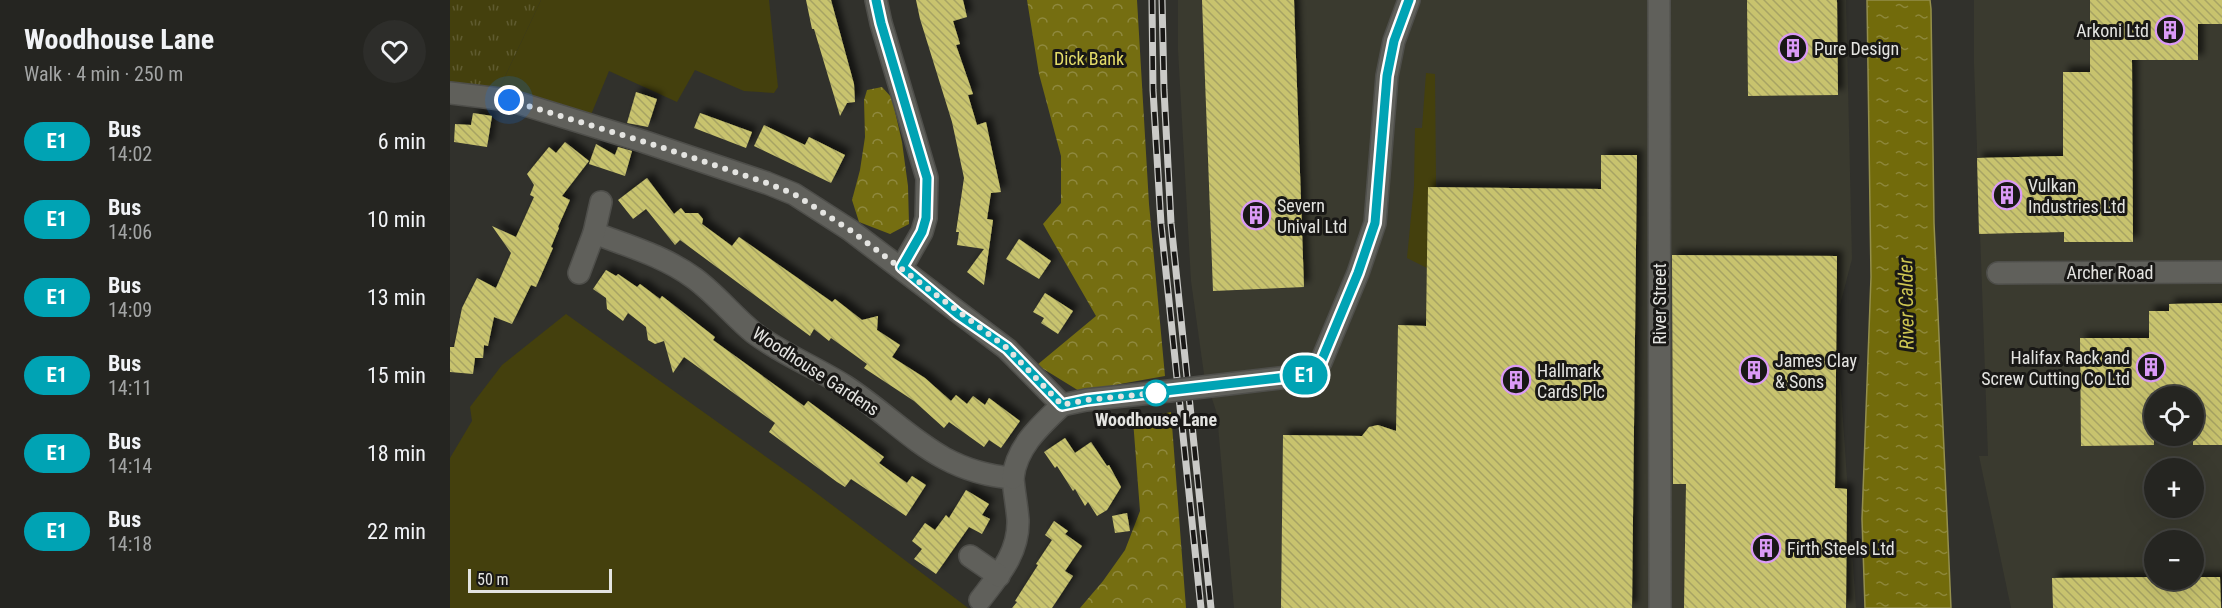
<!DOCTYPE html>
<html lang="en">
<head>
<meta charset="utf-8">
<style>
  body { margin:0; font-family:"Roboto Condensed",sans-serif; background:#2d2d2a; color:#f1f3f6; height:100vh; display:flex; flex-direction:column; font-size:22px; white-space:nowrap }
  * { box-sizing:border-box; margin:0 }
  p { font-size:20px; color:#a3a5a5 }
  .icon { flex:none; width:33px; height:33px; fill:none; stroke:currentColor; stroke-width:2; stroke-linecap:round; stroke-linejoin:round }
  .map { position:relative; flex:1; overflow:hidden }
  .details { display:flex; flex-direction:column; background:#252521; width:450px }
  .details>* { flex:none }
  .badge { padding:0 12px; border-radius:20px; font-size:21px; line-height:39px }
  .controls { position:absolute; left:1694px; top:386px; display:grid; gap:12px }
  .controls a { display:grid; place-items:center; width:60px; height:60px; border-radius:50%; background:#252521; box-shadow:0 6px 24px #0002,0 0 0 2px #42423f; font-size:30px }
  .scale { position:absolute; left:18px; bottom:15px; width:144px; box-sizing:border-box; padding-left:6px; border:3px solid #e4e4e1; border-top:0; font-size:16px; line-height:21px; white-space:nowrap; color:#e4e4e1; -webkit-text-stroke:4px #191816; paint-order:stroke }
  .you { position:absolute; width:30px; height:30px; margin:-15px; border:4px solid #fff; border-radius:50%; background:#1a73e8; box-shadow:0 0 0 9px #1a73e833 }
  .map>.badge { position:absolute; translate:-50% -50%; box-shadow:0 0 0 3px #fff }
  .round { display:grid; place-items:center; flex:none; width:63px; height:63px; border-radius:32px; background:#2d2d2a }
  .summary { display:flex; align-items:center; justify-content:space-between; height:102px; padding:0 24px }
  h1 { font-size:28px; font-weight:700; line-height:45px }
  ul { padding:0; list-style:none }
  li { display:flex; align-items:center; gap:18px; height:78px; padding:0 24px }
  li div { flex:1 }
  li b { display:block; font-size:22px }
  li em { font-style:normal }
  li .badge { min-width:66px; font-weight:700; text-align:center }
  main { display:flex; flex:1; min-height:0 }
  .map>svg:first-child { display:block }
  .built { fill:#3a3a2f; fill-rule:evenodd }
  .green { fill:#44400d }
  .forest { fill:url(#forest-crowns) }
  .park { fill:url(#park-tufts) }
  .water { fill:url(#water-ripples); stroke:#948f4b; stroke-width:1.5 }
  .building { fill:url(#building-back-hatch); filter:url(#shadow) }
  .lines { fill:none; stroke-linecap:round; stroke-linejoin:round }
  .minor-casing { stroke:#4e4e4a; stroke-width:24 }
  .minor { stroke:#60605b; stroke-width:21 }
  .rail-casing { stroke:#cacac7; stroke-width:7 }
  .rail { stroke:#191816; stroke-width:4.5; stroke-dasharray:14; stroke-linecap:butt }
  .minor-bridge-casing { stroke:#4e4e4a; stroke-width:24; stroke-linecap:butt }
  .minor-bridge { stroke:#60605b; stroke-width:21 }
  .line-casing { stroke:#fff; stroke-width:14 }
  .line { stroke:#00a3b4; stroke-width:9 }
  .walk { stroke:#e4e4e1; stroke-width:6; stroke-dasharray:0 10.8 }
  .stop-dot { fill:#fff; stroke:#00a3b4; stroke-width:3 }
  .labels { text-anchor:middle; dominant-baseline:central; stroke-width:6; stroke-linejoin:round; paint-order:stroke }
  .poi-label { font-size:18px; fill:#e4e4e1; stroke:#191816; text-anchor:start }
  .park-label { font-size:18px; fill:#e4dc69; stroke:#191816 }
  .street-label { font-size:18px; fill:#e4e4e1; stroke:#191816 }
  .stop-label { font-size:18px; font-weight:bold; fill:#e4e4e1; stroke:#191816 }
  .water-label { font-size:20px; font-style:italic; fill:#cdc551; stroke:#191816 }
</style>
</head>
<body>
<main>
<section class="details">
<div class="summary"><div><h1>Woodhouse Lane</h1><p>Walk · 4 min · 250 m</p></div><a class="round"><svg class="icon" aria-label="heart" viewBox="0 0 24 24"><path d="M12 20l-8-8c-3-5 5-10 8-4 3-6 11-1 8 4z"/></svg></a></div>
<ul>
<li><span class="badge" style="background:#00a3b4;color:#fff">E1</span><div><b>Bus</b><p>14:02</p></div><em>6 min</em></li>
<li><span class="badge" style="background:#00a3b4;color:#fff">E1</span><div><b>Bus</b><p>14:06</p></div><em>10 min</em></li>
<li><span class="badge" style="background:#00a3b4;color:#fff">E1</span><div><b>Bus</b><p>14:09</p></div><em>13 min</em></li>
<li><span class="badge" style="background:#00a3b4;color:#fff">E1</span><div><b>Bus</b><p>14:11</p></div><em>15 min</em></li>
<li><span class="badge" style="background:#00a3b4;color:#fff">E1</span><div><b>Bus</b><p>14:14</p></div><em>18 min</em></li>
<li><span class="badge" style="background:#00a3b4;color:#fff">E1</span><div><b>Bus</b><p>14:18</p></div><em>22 min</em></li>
</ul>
</section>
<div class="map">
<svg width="1772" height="608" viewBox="0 0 1772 608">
  <defs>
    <pattern id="forest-crowns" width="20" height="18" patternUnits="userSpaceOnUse" patternTransform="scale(1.5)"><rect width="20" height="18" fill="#756e11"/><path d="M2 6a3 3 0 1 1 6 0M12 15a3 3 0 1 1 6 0" fill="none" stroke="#8f893f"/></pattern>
    <pattern id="park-tufts" width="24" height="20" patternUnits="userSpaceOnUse" patternTransform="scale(1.5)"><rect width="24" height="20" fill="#44400d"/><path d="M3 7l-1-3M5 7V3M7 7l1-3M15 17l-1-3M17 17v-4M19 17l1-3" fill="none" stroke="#5f5b30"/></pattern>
    <pattern id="water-ripples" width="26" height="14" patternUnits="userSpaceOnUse" patternTransform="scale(1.5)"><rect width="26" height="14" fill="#726b0b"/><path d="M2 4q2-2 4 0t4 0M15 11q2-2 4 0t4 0" fill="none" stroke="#8d873a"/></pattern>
    <pattern id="building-back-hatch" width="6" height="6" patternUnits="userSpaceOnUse" patternTransform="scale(1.5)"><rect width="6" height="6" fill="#c8c36e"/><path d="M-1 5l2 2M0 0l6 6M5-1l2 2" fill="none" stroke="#a7a364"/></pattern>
    <filter id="shadow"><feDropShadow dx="5.5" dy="-5.5" stdDeviation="3" flood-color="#0009"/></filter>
  </defs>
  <rect width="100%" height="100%" fill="#31312c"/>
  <g class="built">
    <polygon points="728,0 1396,0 1402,259 1386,320 1406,608 784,608 767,414 754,374 741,281 728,50"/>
    <path d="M1524,0H1772V608H1561L1529,456H1538L1524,64ZM1704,396H1743V435H1704ZM1704,468H1743V507H1704ZM1704,540H1743V579H1704Z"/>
  </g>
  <g class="green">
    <polygon points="91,0 319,0 328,87 324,93 294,91 245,70 227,102 159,71 138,122 49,89"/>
    <polygon points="976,73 985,74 986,187 978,188 977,268 957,258 964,186 965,128 972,128"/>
    <polygon points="116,314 357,486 518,608 0,608 0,458 22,421 20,407 52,365"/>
  </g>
  <g class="forest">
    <polygon points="577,0 687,0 699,204 715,376 670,384 634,394 587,365 646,316 593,224 611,203 611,156 589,74"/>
    <polygon points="432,87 442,98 452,142 458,186 459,224 440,234 409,222 402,200 410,170 415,137 414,100 417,90"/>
    <polygon points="721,412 736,608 630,608 653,581 675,550 690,511 683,420"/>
  </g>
  <polygon class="park" points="0,0 91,0 49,89 0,82"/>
  <polygon class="water" points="1417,0 1480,0 1481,9 1484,223 1501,608 1415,608 1412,519 1421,277"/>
  <g class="building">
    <polygon points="356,0 381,0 404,84 405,102 397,103 390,116 364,29 362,29"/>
    <polygon points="466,0 513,0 517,17 503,21 510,44 506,45 523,94 518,95 527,125 536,122 551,192 541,193 537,219 543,220 534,285 517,272 534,249 507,245 509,232 506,232 514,178 502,122 470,19"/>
    <polygon points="752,0 844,0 854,287 763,291"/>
    <polygon points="1297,0 1387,0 1388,95 1298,96"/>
    <polygon points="1640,0 1772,0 1772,24 1748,24 1748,60 1682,60 1683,242 1614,242 1614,232 1529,234 1527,158 1613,156 1613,72 1640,72"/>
    <polygon points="186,92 207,99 198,127 177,123"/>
    <polygon points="23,113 42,116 37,147 4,142 5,124 21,125"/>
    <polygon points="250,113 302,132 296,148 244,128"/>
    <polygon points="314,125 355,145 359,137 395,155 381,183 304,146"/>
    <polygon points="115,142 139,161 112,196 120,200 108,227 109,228 101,247 103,248 86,287 81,285 62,324 44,317 38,346 34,345 33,358 25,358 23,374 0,372 0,347 4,347 12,308 27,278 46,288 61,253 42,226 66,237 84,197 80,195 84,185 77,174 99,147 106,153"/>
    <polygon points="146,144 165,155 168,147 182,151 175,176 139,164"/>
    <polygon points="1151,155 1187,155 1182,608 831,608 833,435 912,436 919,427 928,425 946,431 948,325 976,326 978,187 1151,189"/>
    <polygon points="197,178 224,214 231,208 235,213 248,213 253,219 252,224 282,246 289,237 382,302 385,299 412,320 428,316 427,330 450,345 442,357 475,378 501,401 506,395 517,404 523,396 535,405 539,398 570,421 551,448 539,440 534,447 499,422 494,428 464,401 414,368 417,364 381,338 379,341 364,329 360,336 230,240 225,245 196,209 183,219 168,200"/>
    <polygon points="569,239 601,261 589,279 556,259"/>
    <polygon points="1222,255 1387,256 1385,488 1397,489 1396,608 1234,608 1236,484 1223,484"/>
    <polygon points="156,270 166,276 168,274 187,287 190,284 210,299 212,296 265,337 263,340 354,406 358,401 434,457 429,463 457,483 462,476 476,485 456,516 401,479 395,487 387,482 319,432 325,423 234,357 223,373 214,341 205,344 198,340 196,327 178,313 173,321 157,309 156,298 143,289"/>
    <polygon points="595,293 623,311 608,334 591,323 594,318 583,312"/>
    <polygon points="1772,303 1772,445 1743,445 1743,396 1704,396 1704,445 1631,446 1630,338 1699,338 1699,311 1719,311 1719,304"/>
    <polygon points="615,438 625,453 641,442 657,466 659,465 671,487 657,510 647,516 638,502 635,506 625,489 623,491 607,466 605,468 594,452"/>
    <polygon points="516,490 539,504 532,515 540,519 532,534 519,527 486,574 464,559 472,549 462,541 475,523 485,530 496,515 499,518"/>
    <polygon points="677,513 680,531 665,533 662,516"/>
    <polygon points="604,521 618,531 615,534 632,546 615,571 623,576 602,608 562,608 567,602 565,601 588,565 586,564 602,540 595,535"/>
    <polygon points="1704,577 1704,579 1743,579 1743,577 1770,577 1771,608 1603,608 1602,578"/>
  </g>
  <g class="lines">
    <g class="minor-casing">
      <g id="minor">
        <polyline points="426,0 431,23 477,178 476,218 472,232 452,267"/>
        <polyline points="1209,0 1210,608"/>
        <polyline points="0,93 59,100 192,141 317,183 344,194 400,230 557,349 612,405 636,400 719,391"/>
        <path d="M144,233C178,246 214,256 244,278C266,294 283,316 304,333C332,354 365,367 395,386C455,425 485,472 563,478C564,492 567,506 568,520C569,553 549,575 530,600"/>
        <polyline points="129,273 144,233 151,202"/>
        <polyline points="1548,273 1772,272"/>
        <polyline points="855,375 865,370 871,362 908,273 925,223 937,76 944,41 959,0"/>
        <path d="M563,478C566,447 591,425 612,405"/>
        <polyline points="520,556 549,576"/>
      </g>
    </g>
    <use href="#minor" class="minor"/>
    <g class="rail-casing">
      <g id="rail">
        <polyline points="702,0 703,90 711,224 751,608"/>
        <polyline points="712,0 714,90 721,223 761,608"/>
      </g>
    </g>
    <use href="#rail" class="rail"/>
    <g class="minor-bridge-casing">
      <polyline id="minor-bridge" points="719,391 855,375"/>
    </g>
    <use href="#minor-bridge" class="minor-bridge"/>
  </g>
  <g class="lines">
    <g class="line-casing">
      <polyline id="line" points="426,0 431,23 477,178 476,218 472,232 452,267 508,314 557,348 612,405 636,400 855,375 865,370 871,362 908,273 925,223 937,76 944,41 959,0"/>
    </g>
    <use href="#line" class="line"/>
    <polyline class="walk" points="59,100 211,147 317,183 344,194 400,230 557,348 612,405 636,400 706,393"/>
  </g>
  <defs>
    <g id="building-ring" transform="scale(1.5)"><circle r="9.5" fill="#191816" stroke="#da9af6" stroke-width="1.5"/><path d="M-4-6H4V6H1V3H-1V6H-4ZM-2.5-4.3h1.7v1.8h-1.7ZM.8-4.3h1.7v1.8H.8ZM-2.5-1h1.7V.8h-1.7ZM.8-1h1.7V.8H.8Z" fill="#da9af6"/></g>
  </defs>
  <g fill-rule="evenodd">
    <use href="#building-ring" x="1720" y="30"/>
    <use href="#building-ring" x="1343" y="48"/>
    <use href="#building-ring" x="1557" y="195"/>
    <use href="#building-ring" x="806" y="215"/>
    <use href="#building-ring" x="1701" y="367"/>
    <use href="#building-ring" x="1304" y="370"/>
    <use href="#building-ring" x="1066" y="380"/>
    <use href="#building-ring" x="1316" y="548"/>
  </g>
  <circle class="stop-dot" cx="706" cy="393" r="12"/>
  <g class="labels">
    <g class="poi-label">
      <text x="1699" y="30" text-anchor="end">Arkoni Ltd</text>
      <text x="1364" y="48">Pure Design</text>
      <text x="1578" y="185">Vulkan<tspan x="1578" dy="21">Industries Ltd</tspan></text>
      <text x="827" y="205">Severn<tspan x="827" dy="21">Unival Ltd</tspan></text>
      <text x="1680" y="357" text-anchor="end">Halifax Rack and<tspan x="1680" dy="21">Screw Cutting Co Ltd</tspan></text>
      <text x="1325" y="360">James Clay<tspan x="1325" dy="21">&amp; Sons</tspan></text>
      <text x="1087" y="370">Hallmark<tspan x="1087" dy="21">Cards Plc</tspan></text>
      <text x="1337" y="548">Firth Steels Ltd</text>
    </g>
    <g class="park-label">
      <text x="639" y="58">Dick Bank</text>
    </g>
    <g class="street-label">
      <text x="1660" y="272">Archer Road</text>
      <text transform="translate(1209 304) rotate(-90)">River Street</text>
      <text transform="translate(366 371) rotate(33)">Woodhouse Gardens</text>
    </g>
    <g class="stop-label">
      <text x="706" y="419">Woodhouse Lane</text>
    </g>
    <g class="water-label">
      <text transform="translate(1456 304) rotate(-91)">River Calder</text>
    </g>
  </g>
</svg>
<div class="controls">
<a><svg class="icon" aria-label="locate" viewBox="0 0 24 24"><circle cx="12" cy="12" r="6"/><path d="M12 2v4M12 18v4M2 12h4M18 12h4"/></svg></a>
<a>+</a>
<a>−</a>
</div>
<div class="scale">50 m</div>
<div class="you" style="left:59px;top:100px"></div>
<b class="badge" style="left:855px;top:375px;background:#00a3b4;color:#fff">E1</b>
</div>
</main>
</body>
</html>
